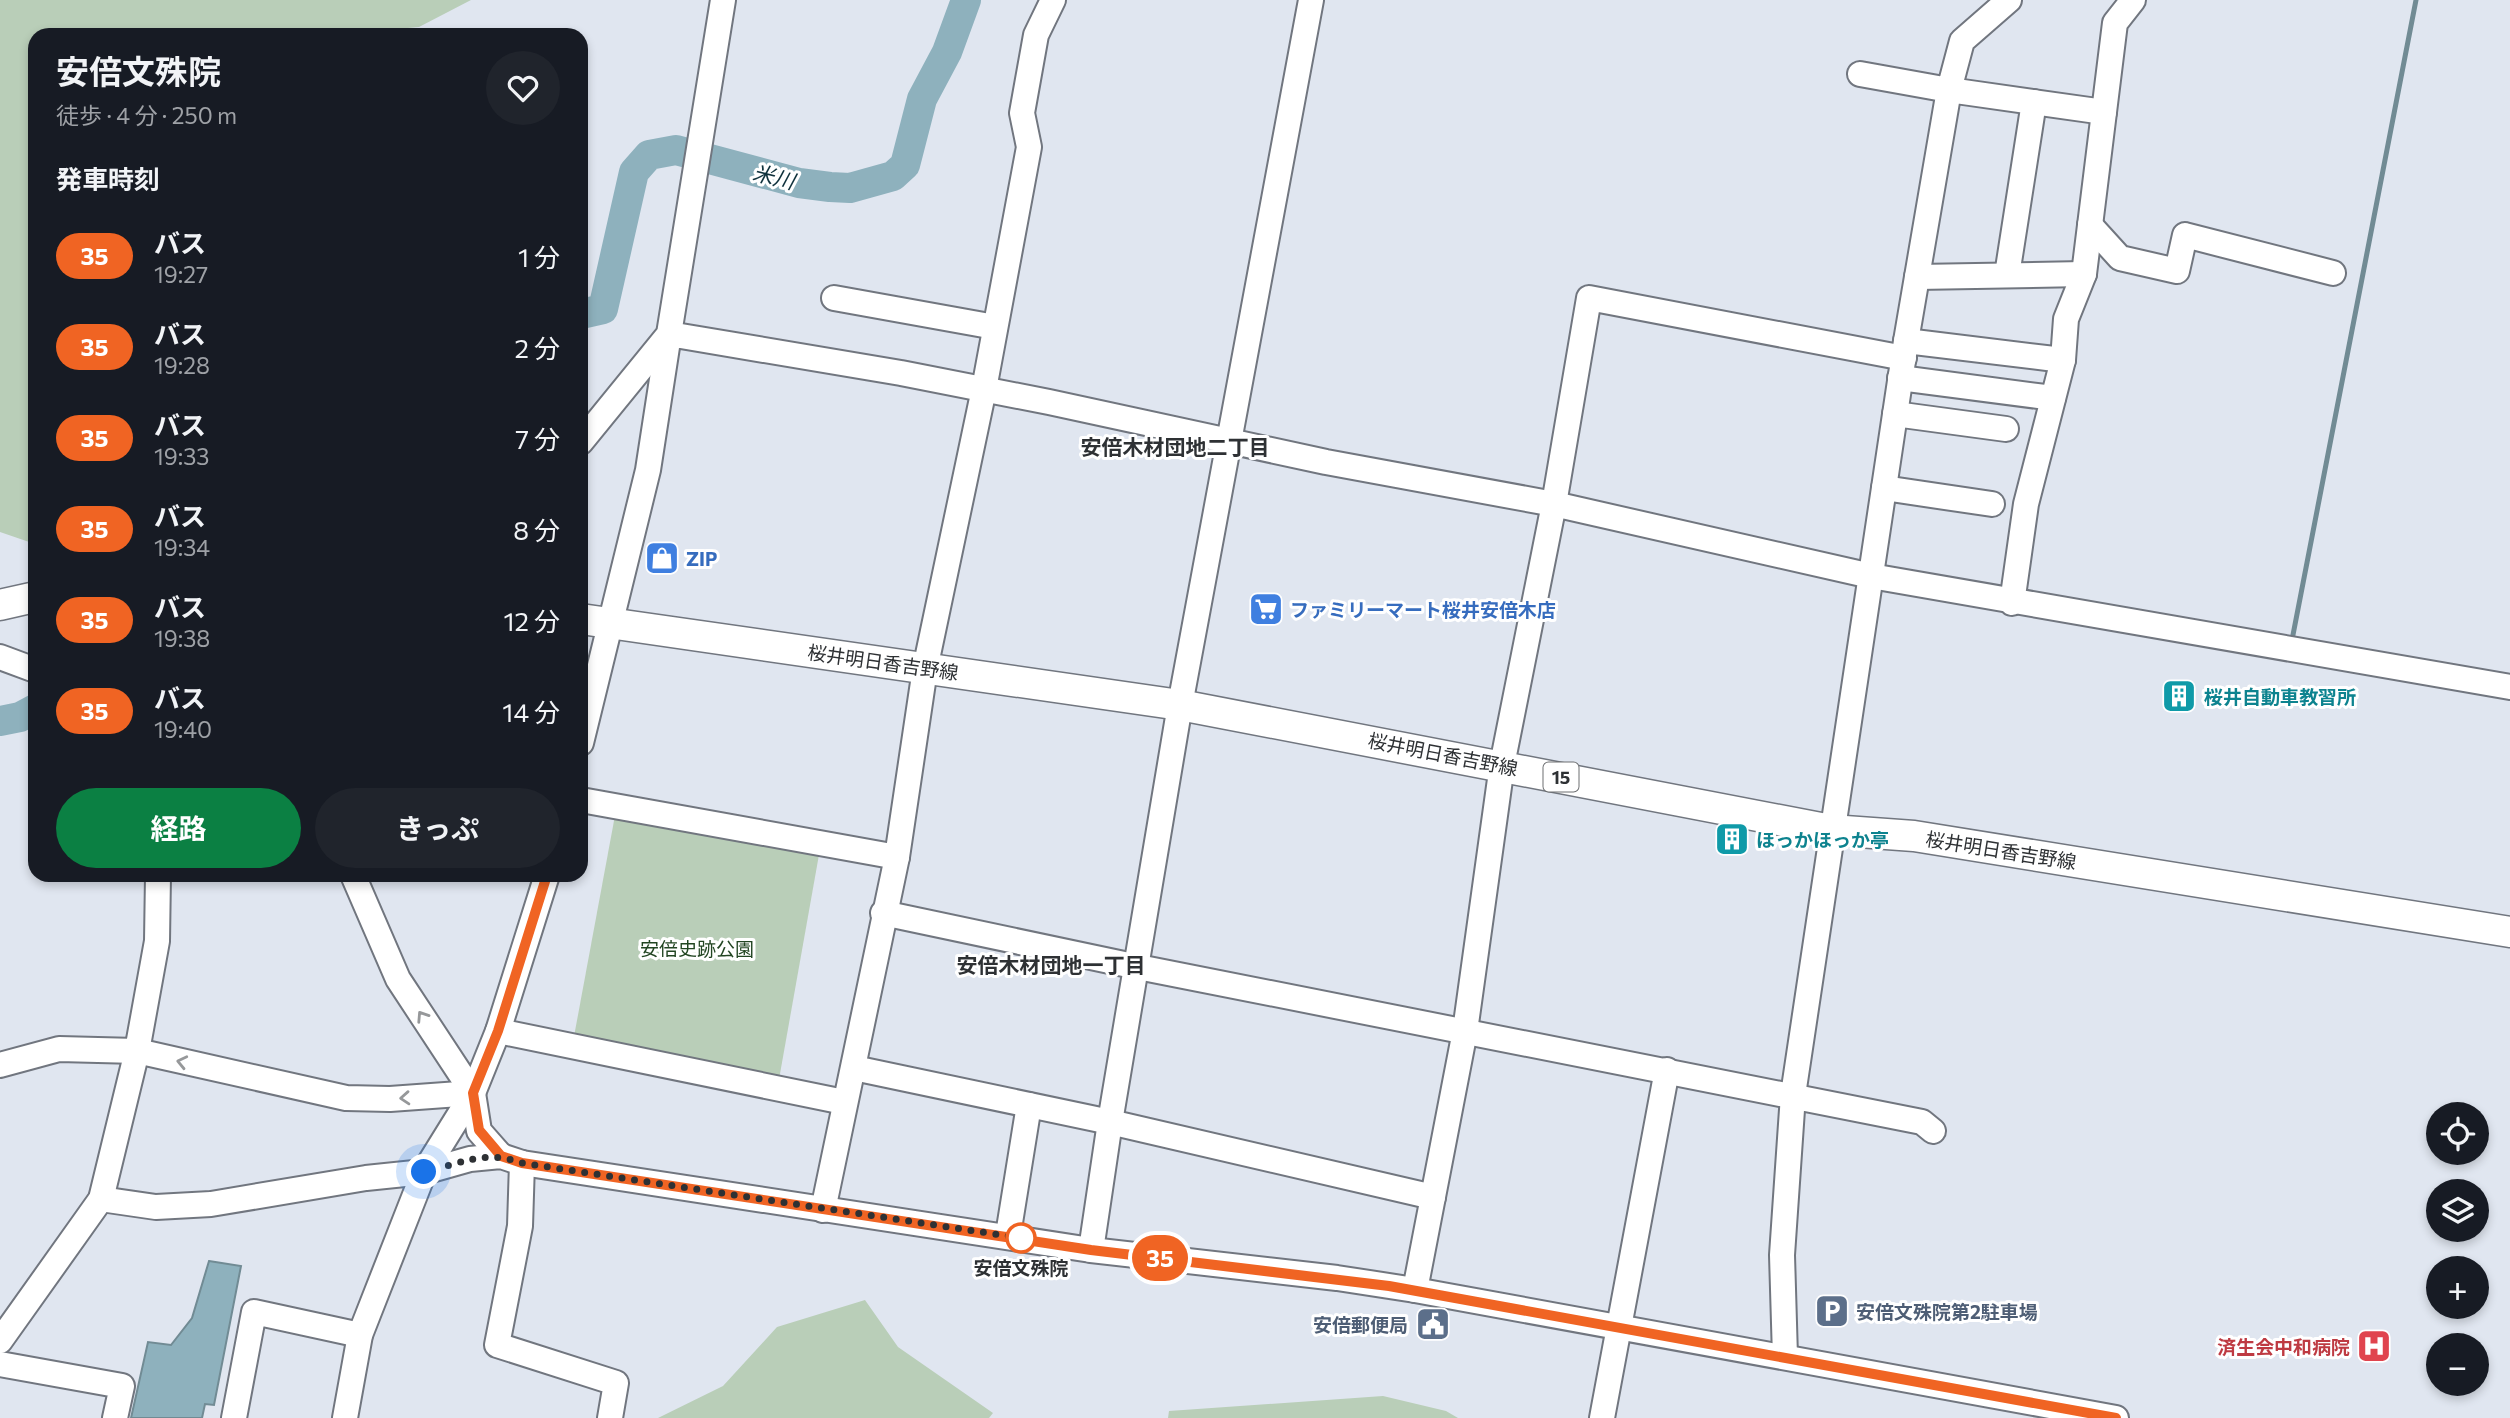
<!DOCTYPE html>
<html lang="ja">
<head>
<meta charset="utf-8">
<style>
  body { margin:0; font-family:Commissioner,"Noto Sans JP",sans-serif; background:#20242c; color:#f1f3f6; height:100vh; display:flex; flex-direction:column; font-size:26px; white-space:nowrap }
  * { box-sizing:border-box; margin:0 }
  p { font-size:23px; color:#9ea1a6 }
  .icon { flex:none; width:38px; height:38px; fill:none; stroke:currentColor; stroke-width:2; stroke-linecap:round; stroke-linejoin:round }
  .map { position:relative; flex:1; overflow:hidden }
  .panel { position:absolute; left:28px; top:28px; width:560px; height:854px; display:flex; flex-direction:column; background:#171b24; border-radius:21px; box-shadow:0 4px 10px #0003 }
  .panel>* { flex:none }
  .badge { padding:0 14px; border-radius:23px; font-size:24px; line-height:46px }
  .buttons { position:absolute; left:2426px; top:1102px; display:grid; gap:14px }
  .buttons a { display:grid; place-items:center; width:63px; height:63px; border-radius:50%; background:#171b24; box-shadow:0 4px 10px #0003; font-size:35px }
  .you { position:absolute; width:35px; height:35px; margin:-18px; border:5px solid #fff; border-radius:50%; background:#1a73e8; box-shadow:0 0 0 10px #1a73e833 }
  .map>.badge { position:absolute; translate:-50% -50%; box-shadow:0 0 0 4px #fff }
  h2 { padding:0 28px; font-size:26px; line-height:63px }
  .round { display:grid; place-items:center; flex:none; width:74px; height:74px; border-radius:37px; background:#20242c }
  .head { display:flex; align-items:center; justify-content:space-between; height:119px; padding:0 28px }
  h1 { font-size:33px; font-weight:700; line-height:52px }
  .primary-button { display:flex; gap:14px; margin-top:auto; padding:14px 28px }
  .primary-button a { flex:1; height:80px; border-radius:42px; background:#0b8043; color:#fff; font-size:28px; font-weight:700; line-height:80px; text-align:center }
  .primary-button a+a { background:#20242c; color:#f1f3f6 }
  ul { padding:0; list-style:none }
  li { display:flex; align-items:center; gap:21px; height:91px; padding:0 28px }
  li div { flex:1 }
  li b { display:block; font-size:26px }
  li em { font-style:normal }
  li .badge { min-width:77px; font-weight:700; text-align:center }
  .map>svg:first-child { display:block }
  .green { fill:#b9ceb8 }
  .water { fill:#8eb1bd; stroke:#718b94; stroke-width:2 }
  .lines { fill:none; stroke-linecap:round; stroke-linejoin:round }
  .stream { stroke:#718b94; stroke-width:5 }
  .river { stroke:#8eb1bd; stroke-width:30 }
  .minor-casing { stroke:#71767f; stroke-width:28 }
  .major-casing { stroke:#71767f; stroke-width:33 }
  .minor { stroke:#fff; stroke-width:24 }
  .major { stroke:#fff; stroke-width:30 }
  .oneway { stroke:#96989a }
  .line-casing { stroke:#fff; stroke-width:16 }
  .line { stroke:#f06423; stroke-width:10 }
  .walk { stroke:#2e3134; stroke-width:7; stroke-dasharray:0 12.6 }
  .stop-dot { fill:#fff; stroke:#f06423; stroke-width:3.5 }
  .labels { text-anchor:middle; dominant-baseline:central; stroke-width:6; stroke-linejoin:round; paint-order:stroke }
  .shield { fill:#fff; stroke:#6d6f71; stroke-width:2 }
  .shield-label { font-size:18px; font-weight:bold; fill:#2e3134 }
  .shop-label { font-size:19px; font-weight:bold; fill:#366cbe; stroke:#fff; text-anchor:start }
  .street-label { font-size:19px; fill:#2e3134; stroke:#fff }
  .culture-label { font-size:19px; font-weight:bold; fill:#0d838f; stroke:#fff; text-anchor:start }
  .park-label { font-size:19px; fill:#224522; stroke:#fff }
  .stop-label { font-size:19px; font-weight:bold; fill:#2e3134; stroke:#fff }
  .service-label { font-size:19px; font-weight:bold; fill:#4e5e75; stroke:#fff; text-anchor:start }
  .health-label { font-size:19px; font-weight:bold; fill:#be3a42; stroke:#fff; text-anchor:end }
  .water-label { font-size:21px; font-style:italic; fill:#0f313c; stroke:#fff }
  .neighbourhood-label { font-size:21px; font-weight:bold; fill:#2e3134; stroke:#fff }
</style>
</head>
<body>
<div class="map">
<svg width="2510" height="1418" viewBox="0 0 2510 1418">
  <rect width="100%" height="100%" fill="#e0e6f0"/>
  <g class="green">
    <polygon points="0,0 471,0 419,27 330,35 35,35 35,544 0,532"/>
    <polygon points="616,810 820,849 778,1085 573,1042"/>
    <polygon points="865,1300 898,1347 993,1413 989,1418 658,1418 723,1386 777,1327"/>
    <polygon points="1383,1396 1446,1411 1458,1418 1168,1418 1169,1411"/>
  </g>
  <polygon class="water" points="209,1261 241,1266 214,1405 205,1404 202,1418 131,1418 148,1342 171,1345 192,1318"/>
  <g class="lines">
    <polyline class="stream" points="2292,640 2416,0"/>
    <g class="river">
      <polyline points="581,314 603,309 634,172 649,155 676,150 799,183 830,187 850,188 893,176 905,165 922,99 947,52 966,0"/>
      <polyline points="0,721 20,717 35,709"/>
    </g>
    <g class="minor-casing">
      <g id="minor">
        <polyline points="1860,74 1949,90 1962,41 2009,0"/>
        <polyline points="2090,225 2120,258 2177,271 2185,235 2333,273"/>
        <polyline points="2007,275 2034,102"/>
        <polyline points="1917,277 2084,274"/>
        <polyline points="834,298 995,327"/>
        <polyline points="1906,341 2063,360"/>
        <polyline points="1900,378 2053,398"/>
        <polyline points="1895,414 2006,429"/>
        <polyline points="581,442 669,334 723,0"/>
        <polyline points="1884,488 1992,504"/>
        <polyline points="2012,603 2026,504 2063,360 2066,319 2084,274 2115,23 2133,0"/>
        <polyline points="0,657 35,670"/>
        <polyline points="581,743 648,470 669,334 901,373 1049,402 1326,462 1554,504 1871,576 2510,687"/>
        <polyline points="581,800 897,857"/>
        <polyline points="353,875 398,979 473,1093 479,1131 501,1156"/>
        <polyline points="883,913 1138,967 1922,1122 1933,1131"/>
        <polyline points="498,1031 844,1102"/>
        <polyline points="0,1065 59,1049 137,1051 346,1098 390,1099 473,1093"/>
        <polyline points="854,1068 1110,1122 1433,1197"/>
        <polyline points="522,1163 520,1226 497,1345 616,1383 610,1418"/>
        <polyline points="101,1199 156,1207 211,1204 366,1178 424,1172 470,1159 501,1156 522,1163 1091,1250 1337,1278 1415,1290 2116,1418"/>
        <polyline points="823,1210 897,857 925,669 984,389 1029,147 1022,113 1036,35 1053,0"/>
        <polyline points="1008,1235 1029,1105"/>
        <polyline points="1091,1250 1110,1122 1180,705 1311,0"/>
        <polyline points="1415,1290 1465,1031 1502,765 1554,504 1589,298 1904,358"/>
        <polyline points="0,1341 101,1199 137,1051 157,941 158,875"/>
        <polyline points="1785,1357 1782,1255 1793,1095 1906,341 1949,90 2104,112"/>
        <polyline points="0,1364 122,1386 115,1418"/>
        <polyline points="234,1418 254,1312 360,1335"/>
        <polyline points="345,1418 360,1335 424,1172 473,1093 498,1031 547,875"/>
        <polyline points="1602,1418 1667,1070"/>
      </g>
    </g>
    <g class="major-casing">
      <g id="major">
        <polyline points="0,605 35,597"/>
        <polyline points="581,619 1180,705 1831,830 1914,836 2510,932"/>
      </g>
    </g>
    <use href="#minor" class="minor"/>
    <use href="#major" class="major"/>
  </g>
  <defs><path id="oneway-chevron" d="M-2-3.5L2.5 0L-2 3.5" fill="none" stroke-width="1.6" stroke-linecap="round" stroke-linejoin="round" transform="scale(1.75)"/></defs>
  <g class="oneway">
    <use href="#oneway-chevron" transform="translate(422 1016) rotate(-123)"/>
    <use href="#oneway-chevron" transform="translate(182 1062) rotate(-167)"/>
    <use href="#oneway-chevron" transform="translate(405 1098) rotate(176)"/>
  </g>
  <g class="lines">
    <g class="line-casing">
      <polyline id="line" points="547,875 498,1031 473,1093 479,1130 501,1156 522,1163 1091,1250 1389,1286 2116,1418"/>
    </g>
    <use href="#line" class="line"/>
    <path class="walk" d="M424,1172C461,1164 483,1149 522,1163L1021,1238"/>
  </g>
  <defs>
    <g id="shop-square" transform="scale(1.75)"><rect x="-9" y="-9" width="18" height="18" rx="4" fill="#3f7fe0" stroke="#fff"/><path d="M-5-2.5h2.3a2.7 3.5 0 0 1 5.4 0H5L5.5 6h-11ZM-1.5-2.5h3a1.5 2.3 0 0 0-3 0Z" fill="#fff"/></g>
    <g id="supermarket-square" transform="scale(1.75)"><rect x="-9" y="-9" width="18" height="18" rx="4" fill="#3f7fe0" stroke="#fff"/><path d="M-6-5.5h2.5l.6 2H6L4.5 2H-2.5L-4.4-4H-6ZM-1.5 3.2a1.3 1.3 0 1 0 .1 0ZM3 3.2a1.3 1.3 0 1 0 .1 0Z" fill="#fff"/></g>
    <g id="building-square" transform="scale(1.75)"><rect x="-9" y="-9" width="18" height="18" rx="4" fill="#0f9aa8" stroke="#fff"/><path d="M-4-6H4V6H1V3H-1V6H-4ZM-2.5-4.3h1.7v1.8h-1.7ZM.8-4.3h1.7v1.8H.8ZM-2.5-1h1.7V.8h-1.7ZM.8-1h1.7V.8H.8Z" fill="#fff"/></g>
    <g id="parking-square" transform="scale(1.75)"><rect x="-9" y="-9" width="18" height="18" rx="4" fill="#5c6f8a" stroke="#fff"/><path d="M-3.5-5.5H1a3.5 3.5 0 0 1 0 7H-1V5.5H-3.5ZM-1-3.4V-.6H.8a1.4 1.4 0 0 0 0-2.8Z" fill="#fff"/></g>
    <g id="civic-square" transform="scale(1.75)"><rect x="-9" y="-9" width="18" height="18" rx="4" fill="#5c6f8a" stroke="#fff"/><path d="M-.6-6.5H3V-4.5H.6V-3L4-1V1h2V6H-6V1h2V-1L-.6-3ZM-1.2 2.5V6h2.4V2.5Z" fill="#fff"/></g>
    <g id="hospital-square" transform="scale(1.75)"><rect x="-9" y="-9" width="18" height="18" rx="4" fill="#e0444e" stroke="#fff"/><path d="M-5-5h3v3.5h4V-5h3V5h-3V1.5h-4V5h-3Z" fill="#fff"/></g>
  </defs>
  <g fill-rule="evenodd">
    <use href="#shop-square" x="662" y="558"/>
    <use href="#supermarket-square" x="1266" y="609"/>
    <use href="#building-square" x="2179" y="696"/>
    <use href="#building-square" x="1732" y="839"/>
    <use href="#parking-square" x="1832" y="1311"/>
    <use href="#civic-square" x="1433" y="1324"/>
    <use href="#hospital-square" x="2374" y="1346"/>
  </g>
  <circle class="stop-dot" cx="1021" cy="1238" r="14"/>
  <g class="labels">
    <rect class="shield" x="1543.5" y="762.5" width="35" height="29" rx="5"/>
    <g class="shield-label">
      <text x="1561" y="777">15</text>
    </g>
    <g class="shop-label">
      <text x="686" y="558">ZIP</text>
      <text x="1290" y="609">ファミリーマート桜井安倍木店</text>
    </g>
    <g class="street-label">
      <text transform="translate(883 662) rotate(8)">桜井明日香吉野線</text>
      <text transform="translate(1443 754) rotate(11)">桜井明日香吉野線</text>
      <text transform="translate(2001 850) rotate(9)">桜井明日香吉野線</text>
    </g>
    <g class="culture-label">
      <text x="2204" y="696">桜井自動車教習所</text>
      <text x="1756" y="839">ほっかほっか亭</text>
    </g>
    <g class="park-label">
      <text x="697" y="948">安倍史跡公園</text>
    </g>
    <g class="stop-label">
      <text x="1021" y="1267">安倍文殊院</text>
    </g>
    <g class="service-label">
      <text x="1856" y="1311">安倍文殊院第2駐車場</text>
      <text x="1408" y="1324" text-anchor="end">安倍郵便局</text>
    </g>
    <g class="health-label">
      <text x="2350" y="1346">済生会中和病院</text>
    </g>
    <g class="water-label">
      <text transform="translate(774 176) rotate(14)">米川</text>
    </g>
    <g class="neighbourhood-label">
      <text x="1175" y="446">安倍木材団地二丁目</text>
      <text x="1051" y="964">安倍木材団地一丁目</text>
    </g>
  </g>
</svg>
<div class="buttons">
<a><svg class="icon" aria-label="locate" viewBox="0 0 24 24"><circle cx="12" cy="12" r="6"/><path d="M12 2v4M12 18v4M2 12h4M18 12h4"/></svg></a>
<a><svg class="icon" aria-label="layers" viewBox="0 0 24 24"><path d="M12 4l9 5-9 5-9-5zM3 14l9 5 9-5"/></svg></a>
<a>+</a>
<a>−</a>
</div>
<div class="you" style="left:424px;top:1172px"></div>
<b class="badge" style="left:1160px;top:1258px;background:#f06423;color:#fff">35</b>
<section class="panel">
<div class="head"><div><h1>安倍文殊院</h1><p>徒歩 · 4 分 · 250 m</p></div><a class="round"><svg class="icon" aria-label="heart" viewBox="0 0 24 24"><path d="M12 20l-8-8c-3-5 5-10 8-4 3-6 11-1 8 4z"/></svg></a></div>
<h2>発車時刻</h2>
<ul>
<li><span class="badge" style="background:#f06423;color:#fff">35</span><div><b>バス</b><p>19:27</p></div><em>1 分</em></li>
<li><span class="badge" style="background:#f06423;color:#fff">35</span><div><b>バス</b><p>19:28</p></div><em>2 分</em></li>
<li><span class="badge" style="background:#f06423;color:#fff">35</span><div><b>バス</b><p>19:33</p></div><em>7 分</em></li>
<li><span class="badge" style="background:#f06423;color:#fff">35</span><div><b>バス</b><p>19:34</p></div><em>8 分</em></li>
<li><span class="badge" style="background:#f06423;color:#fff">35</span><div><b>バス</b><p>19:38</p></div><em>12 分</em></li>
<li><span class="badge" style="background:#f06423;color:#fff">35</span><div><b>バス</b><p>19:40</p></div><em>14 分</em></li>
</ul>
<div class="primary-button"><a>経路</a><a>きっぷ</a></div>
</section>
</div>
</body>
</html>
